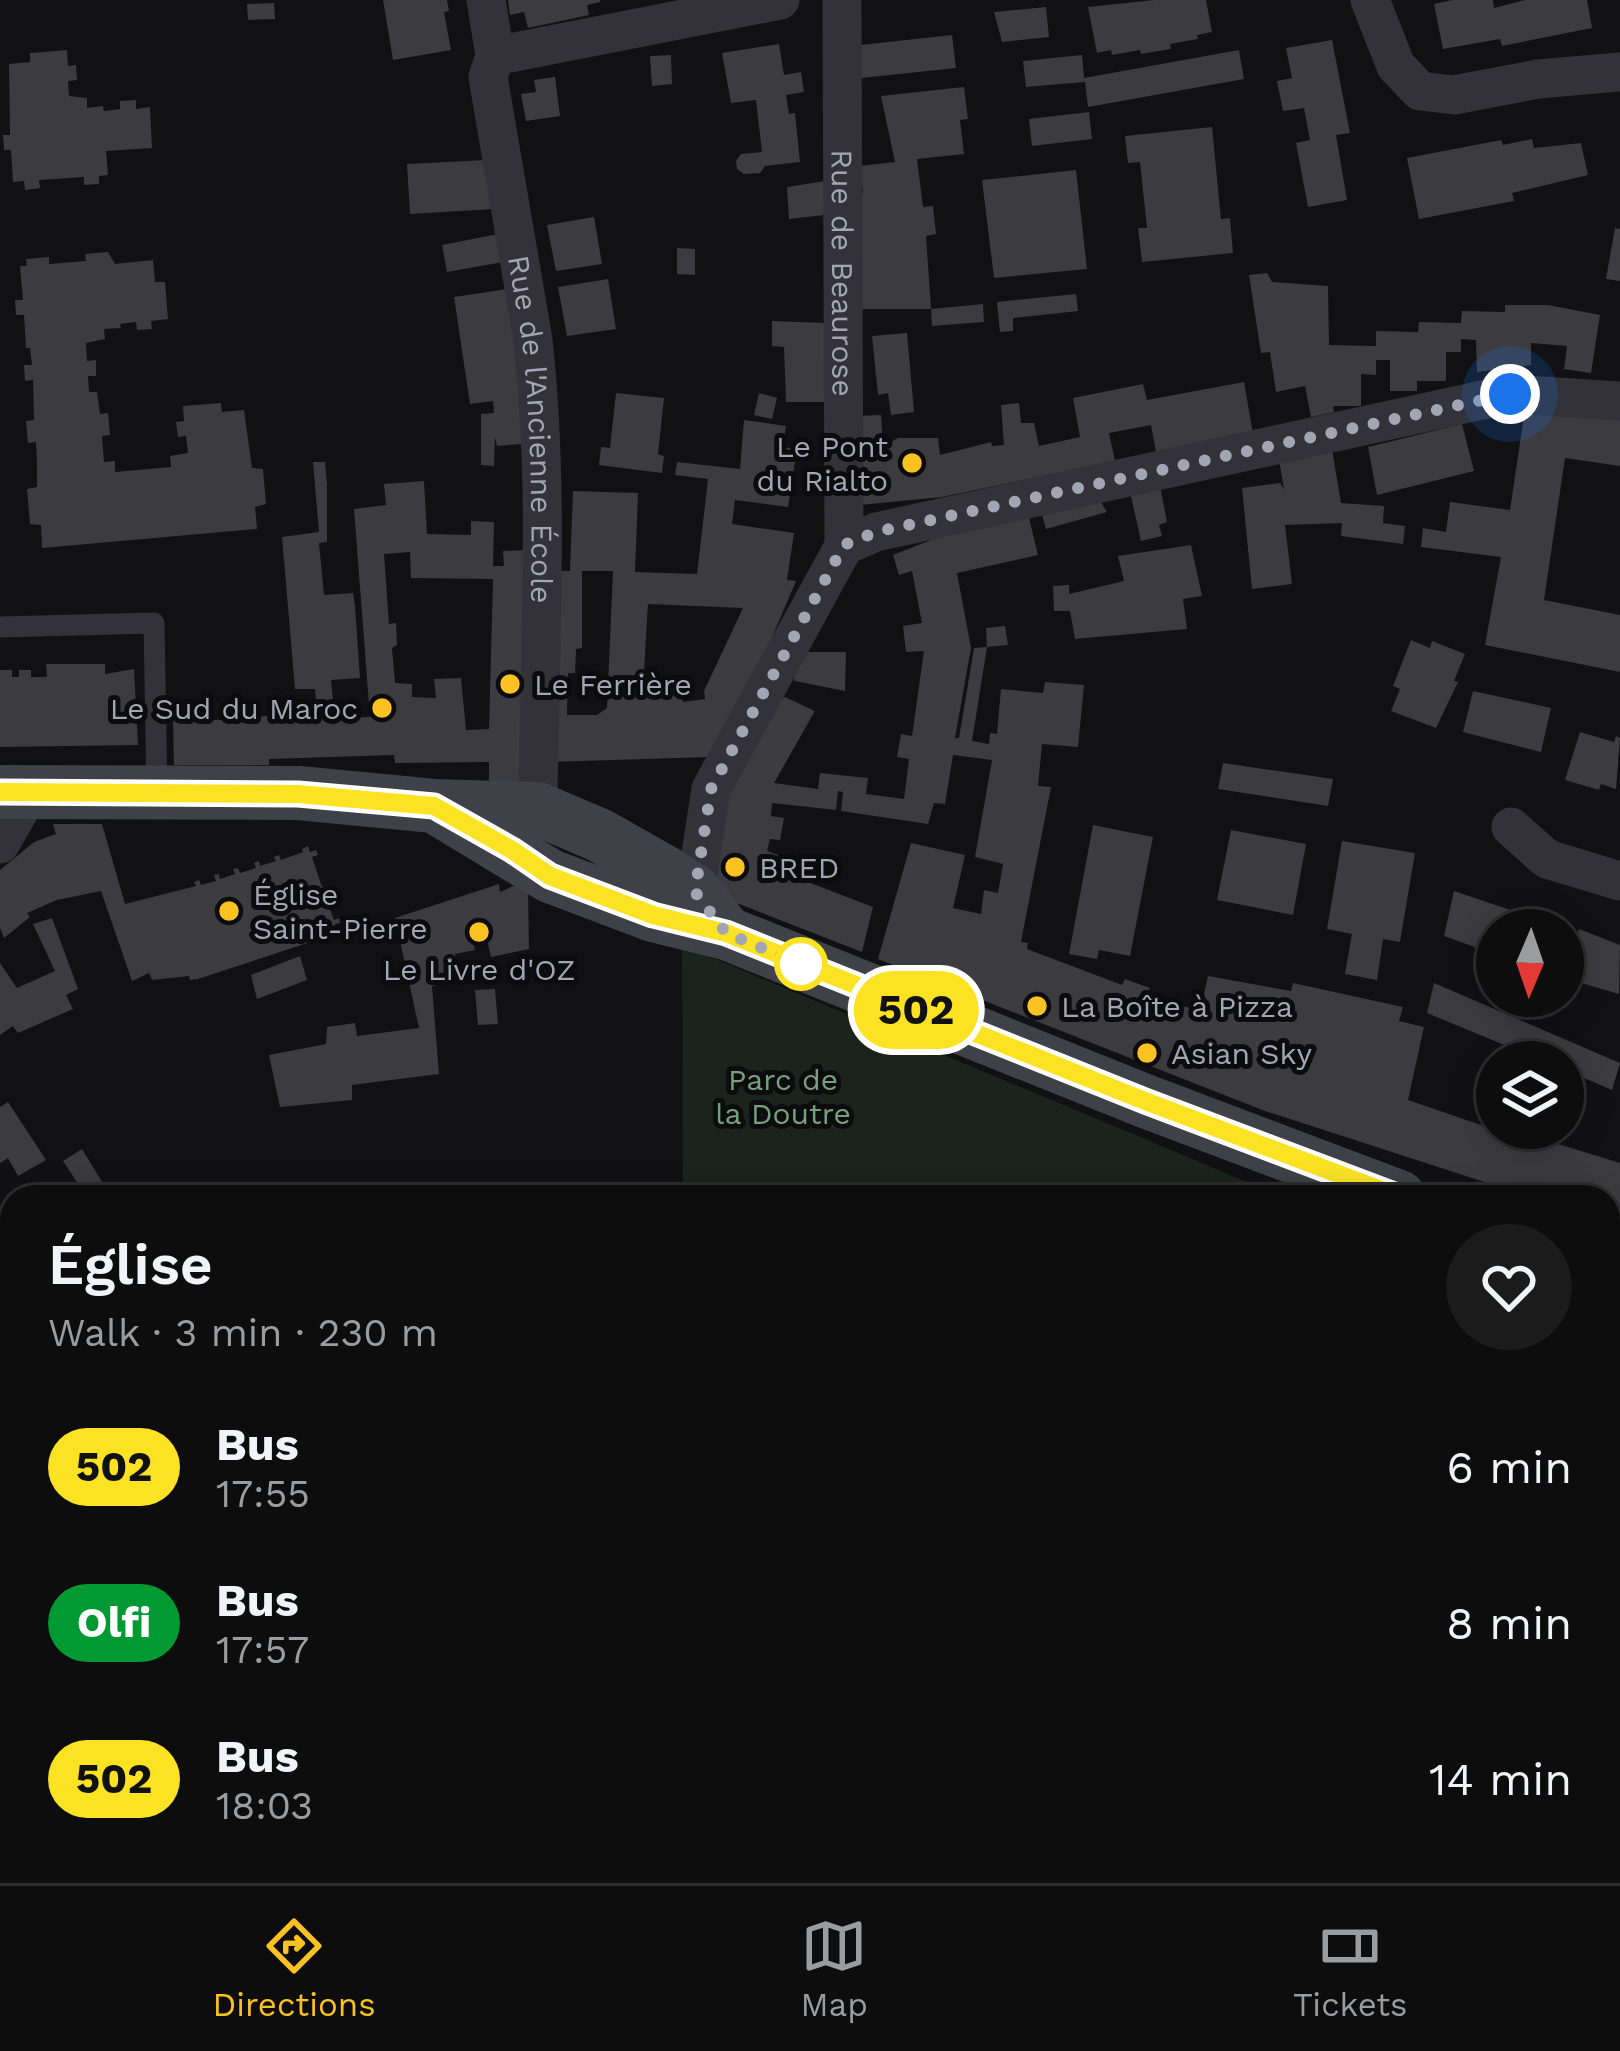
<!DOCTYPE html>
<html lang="en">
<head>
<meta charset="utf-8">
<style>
  body { margin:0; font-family:"Work Sans",sans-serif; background:#1b1b1c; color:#f1f3f6; height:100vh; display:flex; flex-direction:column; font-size:45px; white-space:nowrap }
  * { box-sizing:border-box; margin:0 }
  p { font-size:39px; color:#9a9c9e }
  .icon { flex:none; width:66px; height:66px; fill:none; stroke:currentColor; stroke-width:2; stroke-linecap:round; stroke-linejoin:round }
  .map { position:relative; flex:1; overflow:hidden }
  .panel { position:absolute; left:0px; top:1185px; width:1620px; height:699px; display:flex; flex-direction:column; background:#0d0d0e; border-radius:36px 36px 0 0; box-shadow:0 6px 30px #0003,0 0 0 3px #2d2d2e }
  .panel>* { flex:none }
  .badge { padding:0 24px; border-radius:39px; font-size:42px; line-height:78px }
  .needle { width:78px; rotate:182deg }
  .tools { position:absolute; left:1476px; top:909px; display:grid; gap:24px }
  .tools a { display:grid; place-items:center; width:108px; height:108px; border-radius:50%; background:#0d0d0e; box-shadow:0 6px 30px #0003,0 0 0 3px #2d2d2e; font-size:60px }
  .you { position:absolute; width:60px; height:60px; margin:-30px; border:9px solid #fff; border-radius:50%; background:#1a73e8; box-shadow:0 0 0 18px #1a73e833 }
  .map>.badge { position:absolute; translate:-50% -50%; box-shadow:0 0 0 6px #fff }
  .round { display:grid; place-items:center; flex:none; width:126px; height:126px; border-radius:63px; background:#1b1b1c }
  .headline { display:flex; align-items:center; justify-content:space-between; height:204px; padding:0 48px }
  h1 { font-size:57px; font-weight:600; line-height:90px }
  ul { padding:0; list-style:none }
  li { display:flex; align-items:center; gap:36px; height:156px; padding:0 48px }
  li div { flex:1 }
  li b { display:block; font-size:45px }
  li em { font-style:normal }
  li .badge { min-width:132px; font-weight:700; text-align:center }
  .menu { display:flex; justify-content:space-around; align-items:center; height:168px; border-top:3px solid #2d2d2e; background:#0d0d0e; font-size:33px; color:#9a9c9e }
  .menu a { display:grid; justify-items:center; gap:6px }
  .menu .on { color:#fbc221 }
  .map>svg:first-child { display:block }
  .green { fill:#1b231d }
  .building { fill:#3b3b40; fill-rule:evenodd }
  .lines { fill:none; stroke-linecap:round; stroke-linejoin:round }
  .lane { stroke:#323238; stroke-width:21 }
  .street { stroke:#323238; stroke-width:39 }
  .secondary { stroke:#404148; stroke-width:54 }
  .line-casing { stroke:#fff; stroke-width:27 }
  .line { stroke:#fbe324; stroke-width:18 }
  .walk { stroke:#a2a6b4; stroke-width:12; stroke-dasharray:0 21.6 }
  .poi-dot { fill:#fbc221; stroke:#0c0c0e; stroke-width:4.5 }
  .stop-dot { fill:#fff; stroke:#fbe324; stroke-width:6 }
  .labels { text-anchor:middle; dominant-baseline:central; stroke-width:10; stroke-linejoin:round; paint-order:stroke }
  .street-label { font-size:30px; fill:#a2a6b4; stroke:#0c0c0e }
  .poi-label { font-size:30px; fill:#a2a6b4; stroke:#0c0c0e; text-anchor:start }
  .park-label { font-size:30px; fill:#77a17d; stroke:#0c0c0e }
</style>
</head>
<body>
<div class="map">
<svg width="1620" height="1883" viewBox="0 0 1620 1883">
  <rect width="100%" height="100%" fill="#111113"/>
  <g class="green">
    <polygon points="682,945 1283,1197 683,1197"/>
    <polygon points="1608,1340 1620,1345 1620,1565 1608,1647"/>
    <polygon points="0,1365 12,1365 12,1872 872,1872 873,1883 0,1883"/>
  </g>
  <g class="building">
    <polygon points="383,0 447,0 449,11 444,12 451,50 393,60"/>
    <polygon points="508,0 600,0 600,2 587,5 589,15 528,28 524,12 510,15"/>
    <polygon points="1155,0 1206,0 1212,32 1197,35 1198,39 1170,44 1171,49 1141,54 1140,50 1112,55 1111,50 1097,53 1088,7"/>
    <polygon points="1452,0 1493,0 1494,8 1525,0 1587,0 1592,28 1502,46 1500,39 1443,49 1434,4"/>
    <polygon points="274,3 275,19 248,20 247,4"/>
    <polygon points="1046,7 1049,37 1002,42 994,12"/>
    <polygon points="952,35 956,68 861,78 861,45"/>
    <polygon points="1332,40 1350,133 1336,135 1347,200 1308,207 1296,143 1310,140 1304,108 1283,111 1277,81 1292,78 1286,48"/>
    <polygon points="779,44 784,75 801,72 804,92 786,95 789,114 795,113 800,162 765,166 760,173 744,174 737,169 736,161 741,154 762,152 756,100 731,103 722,53"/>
    <polygon points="67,50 68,66 76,65 77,80 68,81 69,96 87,98 87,108 103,106 104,111 120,109 120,101 136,100 136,109 150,107 152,148 106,151 108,175 99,176 99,184 84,185 84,177 39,180 40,188 25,190 24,181 13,182 11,150 4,150 3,135 10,135 9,64 30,62 30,53"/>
    <polygon points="1239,50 1244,79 1088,107 1085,82 1026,87 1023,61 1082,55 1084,78"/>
    <polygon points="671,55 672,84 652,86 650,56"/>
    <polygon points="555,77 560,116 526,121 521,94 536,92 534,80"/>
    <polygon points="964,87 968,119 960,120 964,154 917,159 923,207 933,206 936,234 926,236 931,309 855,309 859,193 863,193 860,166 895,162 881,96"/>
    <polygon points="1089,112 1092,139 1032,146 1029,119"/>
    <polygon points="1212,127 1221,219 1230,218 1233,253 1142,262 1138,228 1147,228 1140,162 1128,163 1125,136"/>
    <polygon points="1532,139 1534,148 1581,143 1588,175 1512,193 1514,201 1419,219 1407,158 1501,140 1503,145"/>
    <polygon points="486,160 494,209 410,214 407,164"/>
    <polygon points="1076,170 1087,269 994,278 982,180"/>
    <polygon points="825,181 824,215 789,219 787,187"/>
    <polygon points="594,217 602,264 556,271 547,225"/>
    <polygon points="1615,228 1620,229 1620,281 1606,279"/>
    <polygon points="498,234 503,262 447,272 442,245"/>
    <polygon points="677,248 695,249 695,275 677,274"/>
    <polygon points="108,252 115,264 153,260 155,282 165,282 168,319 151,321 152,329 137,330 136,322 120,324 121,328 104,329 105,339 86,343 87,361 96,360 96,376 88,376 89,392 97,392 100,414 108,413 110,435 102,436 104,462 115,461 115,472 171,467 170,456 188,453 186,436 178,437 176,422 184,421 183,406 221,403 222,412 244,410 252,468 263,469 266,504 255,507 257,529 42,548 41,525 30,524 27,489 37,487 37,465 36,442 28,443 26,421 34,420 33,380 25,381 24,365 32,365 30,348 26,348 24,315 16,315 15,300 23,300 20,266 27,266 26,259 49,257 49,264 86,261 85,254"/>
    <polygon points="1267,273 1272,282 1328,286 1329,345 1376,346 1376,331 1418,332 1419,322 1461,323 1462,311 1505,312 1505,305 1548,305 1600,315 1591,373 1564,369 1567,346 1531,343 1531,365 1477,372 1476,340 1461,339 1461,352 1446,352 1446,381 1417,381 1417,391 1390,391 1390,360 1376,360 1376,375 1361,374 1361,406 1333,406 1334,412 1311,417 1305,386 1276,392 1270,352 1261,353 1249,275"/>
    <polygon points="608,279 616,329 567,336 558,287"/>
    <polygon points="507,289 524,398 522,444 497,446 495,437 494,466 481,465 481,414 494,413 493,401 470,404 454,297"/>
    <polygon points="1076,294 1078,311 1013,318 1013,331 1000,332 997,302"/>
    <polygon points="983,304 984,322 932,326 931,309"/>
    <polygon points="772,321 826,323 827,402 786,402 784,347 772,346"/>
    <polygon points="907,333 914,412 891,415 888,393 878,395 872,336"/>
    <polygon points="1244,382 1253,434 1156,452 1151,425 1109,433 1115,461 942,497 860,505 856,416 881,415 883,446 898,438 938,438 940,455 991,442 992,446 1004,445 1001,405 1019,403 1021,423 1034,423 1039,446 1080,437 1073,398 1143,384 1147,400"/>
    <polygon points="616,393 664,398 658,454 664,456 662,473 599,465 601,447 610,448"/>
    <polygon points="759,393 777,398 772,419 754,415"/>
    <polygon points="1525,409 1620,418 1620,466 1565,458 1544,600 1620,615 1620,672 1485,645 1501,557 1421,547 1423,528 1446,532 1450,502 1510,510"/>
    <path d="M744,420L786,426L783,447L797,449L788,507L735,500L732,524L794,533L787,580L796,581L764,656L709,757L549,762L550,571H570L573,491L638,493L635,572L697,574L708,479L675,475L677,462L740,469ZM582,571H613L607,708L597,715H567L568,673H575L576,649L582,648ZM648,604L743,608L704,691L705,699L683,702L681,690L658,689L659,673L644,671Z"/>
    <polygon points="1462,424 1474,471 1377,495 1368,447"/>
    <polygon points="1332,449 1341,503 1384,506 1383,523 1405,526 1403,544 1341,536 1342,523 1285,525 1292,584 1252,589 1242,488 1280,483 1284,489 1279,460"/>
    <path d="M313,462H325L327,484V542L319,543L324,595L353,593L355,606L360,678L331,680L335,718L370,717L354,509L386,505L384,484L424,481L427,534L471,535V521L494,522L493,566H504L503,551L529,550L528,783L489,784V762L395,763L394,755L269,759V765H174L173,720H226L317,711L315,689H295L282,537L319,532ZM410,552L411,578L493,579L489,729L466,730L461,678L434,679L436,698L412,697V684L395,683L392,648L397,645L396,623L389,624L384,554Z"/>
    <polygon points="1160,486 1167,522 1159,525 1162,536 1141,541 1130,492"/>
    <polygon points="1099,499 1107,512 1046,529 1041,511"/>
    <polygon points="1028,514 1038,555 957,573 971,648 955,738 959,738 974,648 987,647 972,741 989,744 990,733 997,734 1001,689 1043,693 1045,682 1084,685 1078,747 1042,744 1038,786 1051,787 1021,942 1028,943 1027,949 1122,985 1125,979 1150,988 1147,995 1176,1006 1201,1008 1208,976 1291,991 1293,983 1403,1007 1399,1021 1424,1027 1408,1100 1539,1145 1542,1139 1620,1163 1620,1226 1608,1222 1608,1197 1531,1197 1265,1111 878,959 911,843 965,855 953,908 981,914 984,890 998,893 1003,864 975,857 992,760 953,755 945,804 934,803 928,824 841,811 843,792 838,791 836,810 772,803 771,816 784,818 780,840 770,839 767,851 778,855 774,869 873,907 862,952 734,902 716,887 727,787 774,702 785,697 815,711 774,783 818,789 820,773 868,778 866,794 904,799 909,759 897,757 901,734 912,736 924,651 906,652 903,626 922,623 912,571 899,575 893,555 959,529"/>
    <polygon points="1191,545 1202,596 1183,599 1187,629 1075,639 1070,611 1054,611 1053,586 1069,585 1069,594 1124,581 1118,556"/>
    <polygon points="1005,626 1008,645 987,647 986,628"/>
    <polygon points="1411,640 1430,648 1432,641 1465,654 1454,681 1458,682 1436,728 1391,711 1400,689 1393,686"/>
    <polygon points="802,652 846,652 845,691 795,681 791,672"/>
    <polygon points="46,664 105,664 105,674 134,669 138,745 0,747 0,670 12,670 12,677 19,677 19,670 31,670 31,677 47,677"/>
    <polygon points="1473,691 1551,708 1541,752 1463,732"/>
    <polygon points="1580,732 1614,742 1616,736 1620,738 1616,789 1601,784 1599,790 1565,780"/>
    <polygon points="1223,763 1333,779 1328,806 1218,789"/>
    <polygon points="53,824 102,824 125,904 196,886 194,882 199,880 201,885 216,881 214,875 219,874 220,879 235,874 233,869 238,868 240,873 256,868 254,863 259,861 260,866 276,861 274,857 279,855 281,860 303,852 302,849 308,846 310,852 316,850 318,855 312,857 322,887 328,885 330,890 324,893 334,920 339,918 340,923 335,924 338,933 198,979 190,980 189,976 152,980 149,973 132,981 101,891 57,900 27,913 30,917 4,938 0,928 0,870 34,842 56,834"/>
    <polygon points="1093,825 1153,837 1130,956 1099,950 1097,959 1069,954"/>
    <polygon points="1231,830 1306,844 1293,915 1217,900"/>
    <polygon points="1342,841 1415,853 1400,942 1383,939 1377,980 1345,974 1352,934 1327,929"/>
    <polygon points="499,884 500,892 513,886 528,888 529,949 491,957 486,936 473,940 475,950 455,954 460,981 432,986 439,1074 352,1085 352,1100 280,1107 269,1055 326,1044 327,1027 355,1023 357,1036 419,1028 395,918"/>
    <polygon points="1454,891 1537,919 1533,930 1497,930 1497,955 1444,936"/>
    <polygon points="52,918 78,989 66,995 73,1009 18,1033 13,1026 0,1035 0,963 17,988 55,971 33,924"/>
    <polygon points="1579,929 1620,945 1619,994 1564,978"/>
    <polygon points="300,956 307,980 257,999 251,975"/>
    <polygon points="1434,983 1620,1063 1612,1090 1563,1069 1563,1062 1545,1062 1427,1013"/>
    <polygon points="495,989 498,1024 478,1025 475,990"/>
    <polygon points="8,1102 46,1160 18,1176 8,1158 0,1163 0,1107"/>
    <polygon points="82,1149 110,1195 106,1197 87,1197 63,1161"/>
  </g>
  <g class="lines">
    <g class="lane">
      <polyline points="0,627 154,623 157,794"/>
      <polyline points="1550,1872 1550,1883"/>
    </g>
    <g class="street">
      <polyline points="486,0 495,56 780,0"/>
      <path id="s1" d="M842,0L844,546"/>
      <polyline points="1370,0 1396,66 1420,91 1454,95 1538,79 1620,72"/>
      <path id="s2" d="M495,56L488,77L533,340C550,494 539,654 538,809"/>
      <polyline points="1511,827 1547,859 1620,881"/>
      <polyline points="0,844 30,792"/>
      <polyline points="695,892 711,789 844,546 876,532 1510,394 1620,401"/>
    </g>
    <g class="secondary">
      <polyline points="0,792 298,793 434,806 538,809 599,835 666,873 695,892 726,933"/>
      <polyline points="434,806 550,876 653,915 726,933 1145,1101 1399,1197"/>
      <polyline points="1608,1276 1620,1281"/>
      <polyline points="1614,1883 1620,1754"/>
    </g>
  </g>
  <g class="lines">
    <g class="line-casing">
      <polyline id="line" points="0,792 298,794 434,806 512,850 550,876 653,915 726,933 1145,1101 1399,1197"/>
    </g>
    <use href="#line" class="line"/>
    <polyline class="walk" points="801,964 726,933 695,892 711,789 844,545 876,532 1510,394"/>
  </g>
  <g class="poi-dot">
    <circle cx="912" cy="463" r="12"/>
    <circle cx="510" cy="684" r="12"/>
    <circle cx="382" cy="708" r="12"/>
    <circle cx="735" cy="867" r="12"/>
    <circle cx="229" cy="911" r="12"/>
    <circle cx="479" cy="932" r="12"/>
    <circle cx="1037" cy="1006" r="12"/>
    <circle cx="1147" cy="1053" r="12"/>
  </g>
  <circle class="stop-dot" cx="801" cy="964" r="24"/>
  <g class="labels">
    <g class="street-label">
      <text stroke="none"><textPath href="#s1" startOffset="273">Rue de Beaurose</textPath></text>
      <text stroke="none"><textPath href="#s2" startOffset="378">Rue de l'Ancienne École</textPath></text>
    </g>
    <g class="poi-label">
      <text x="888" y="446" text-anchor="end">Le Pont<tspan x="888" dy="34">du Rialto</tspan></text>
      <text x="534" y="684">Le Ferrière</text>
      <text x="358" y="708" text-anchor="end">Le Sud du Maroc</text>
      <text x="759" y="867">BRED</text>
      <text x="253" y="894">Église<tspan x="253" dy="34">Saint-Pierre</tspan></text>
      <text x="479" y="969" text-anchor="middle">Le Livre d'OZ</text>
      <text x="1061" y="1006">La Boîte à Pizza</text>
      <text x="1171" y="1053">Asian Sky</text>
    </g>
    <g class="park-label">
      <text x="783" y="1079">Parc de<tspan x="783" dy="34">la Doutre</tspan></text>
    </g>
  </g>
</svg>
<div class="tools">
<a><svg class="needle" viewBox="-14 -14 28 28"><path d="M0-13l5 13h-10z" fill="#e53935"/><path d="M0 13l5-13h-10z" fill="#9a9c9e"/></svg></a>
<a><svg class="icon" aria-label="layers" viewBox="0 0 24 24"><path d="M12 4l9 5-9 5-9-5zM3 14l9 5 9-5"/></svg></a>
</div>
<div class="you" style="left:1510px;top:394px"></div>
<b class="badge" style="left:916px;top:1010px;background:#fbe324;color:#111">502</b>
<section class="panel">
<div class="headline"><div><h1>Église</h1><p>Walk · 3 min · 230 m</p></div><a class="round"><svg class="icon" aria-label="heart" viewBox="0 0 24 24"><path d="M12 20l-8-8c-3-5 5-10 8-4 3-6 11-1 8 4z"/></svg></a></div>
<ul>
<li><span class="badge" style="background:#fbe324;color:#111">502</span><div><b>Bus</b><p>17:55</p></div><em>6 min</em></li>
<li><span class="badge" style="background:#019a32;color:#fff">Olfi</span><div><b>Bus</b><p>17:57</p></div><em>8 min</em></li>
<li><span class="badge" style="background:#fbe324;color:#111">502</span><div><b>Bus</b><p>18:03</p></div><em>14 min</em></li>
</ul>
</section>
</div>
<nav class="menu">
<a class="on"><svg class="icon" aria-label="directions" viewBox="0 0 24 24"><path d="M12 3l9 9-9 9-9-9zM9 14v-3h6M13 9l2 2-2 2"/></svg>Directions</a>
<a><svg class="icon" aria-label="map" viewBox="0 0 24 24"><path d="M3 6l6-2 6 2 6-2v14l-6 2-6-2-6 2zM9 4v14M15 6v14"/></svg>Map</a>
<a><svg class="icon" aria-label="tickets" viewBox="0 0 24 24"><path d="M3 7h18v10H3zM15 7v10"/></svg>Tickets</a>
</nav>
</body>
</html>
